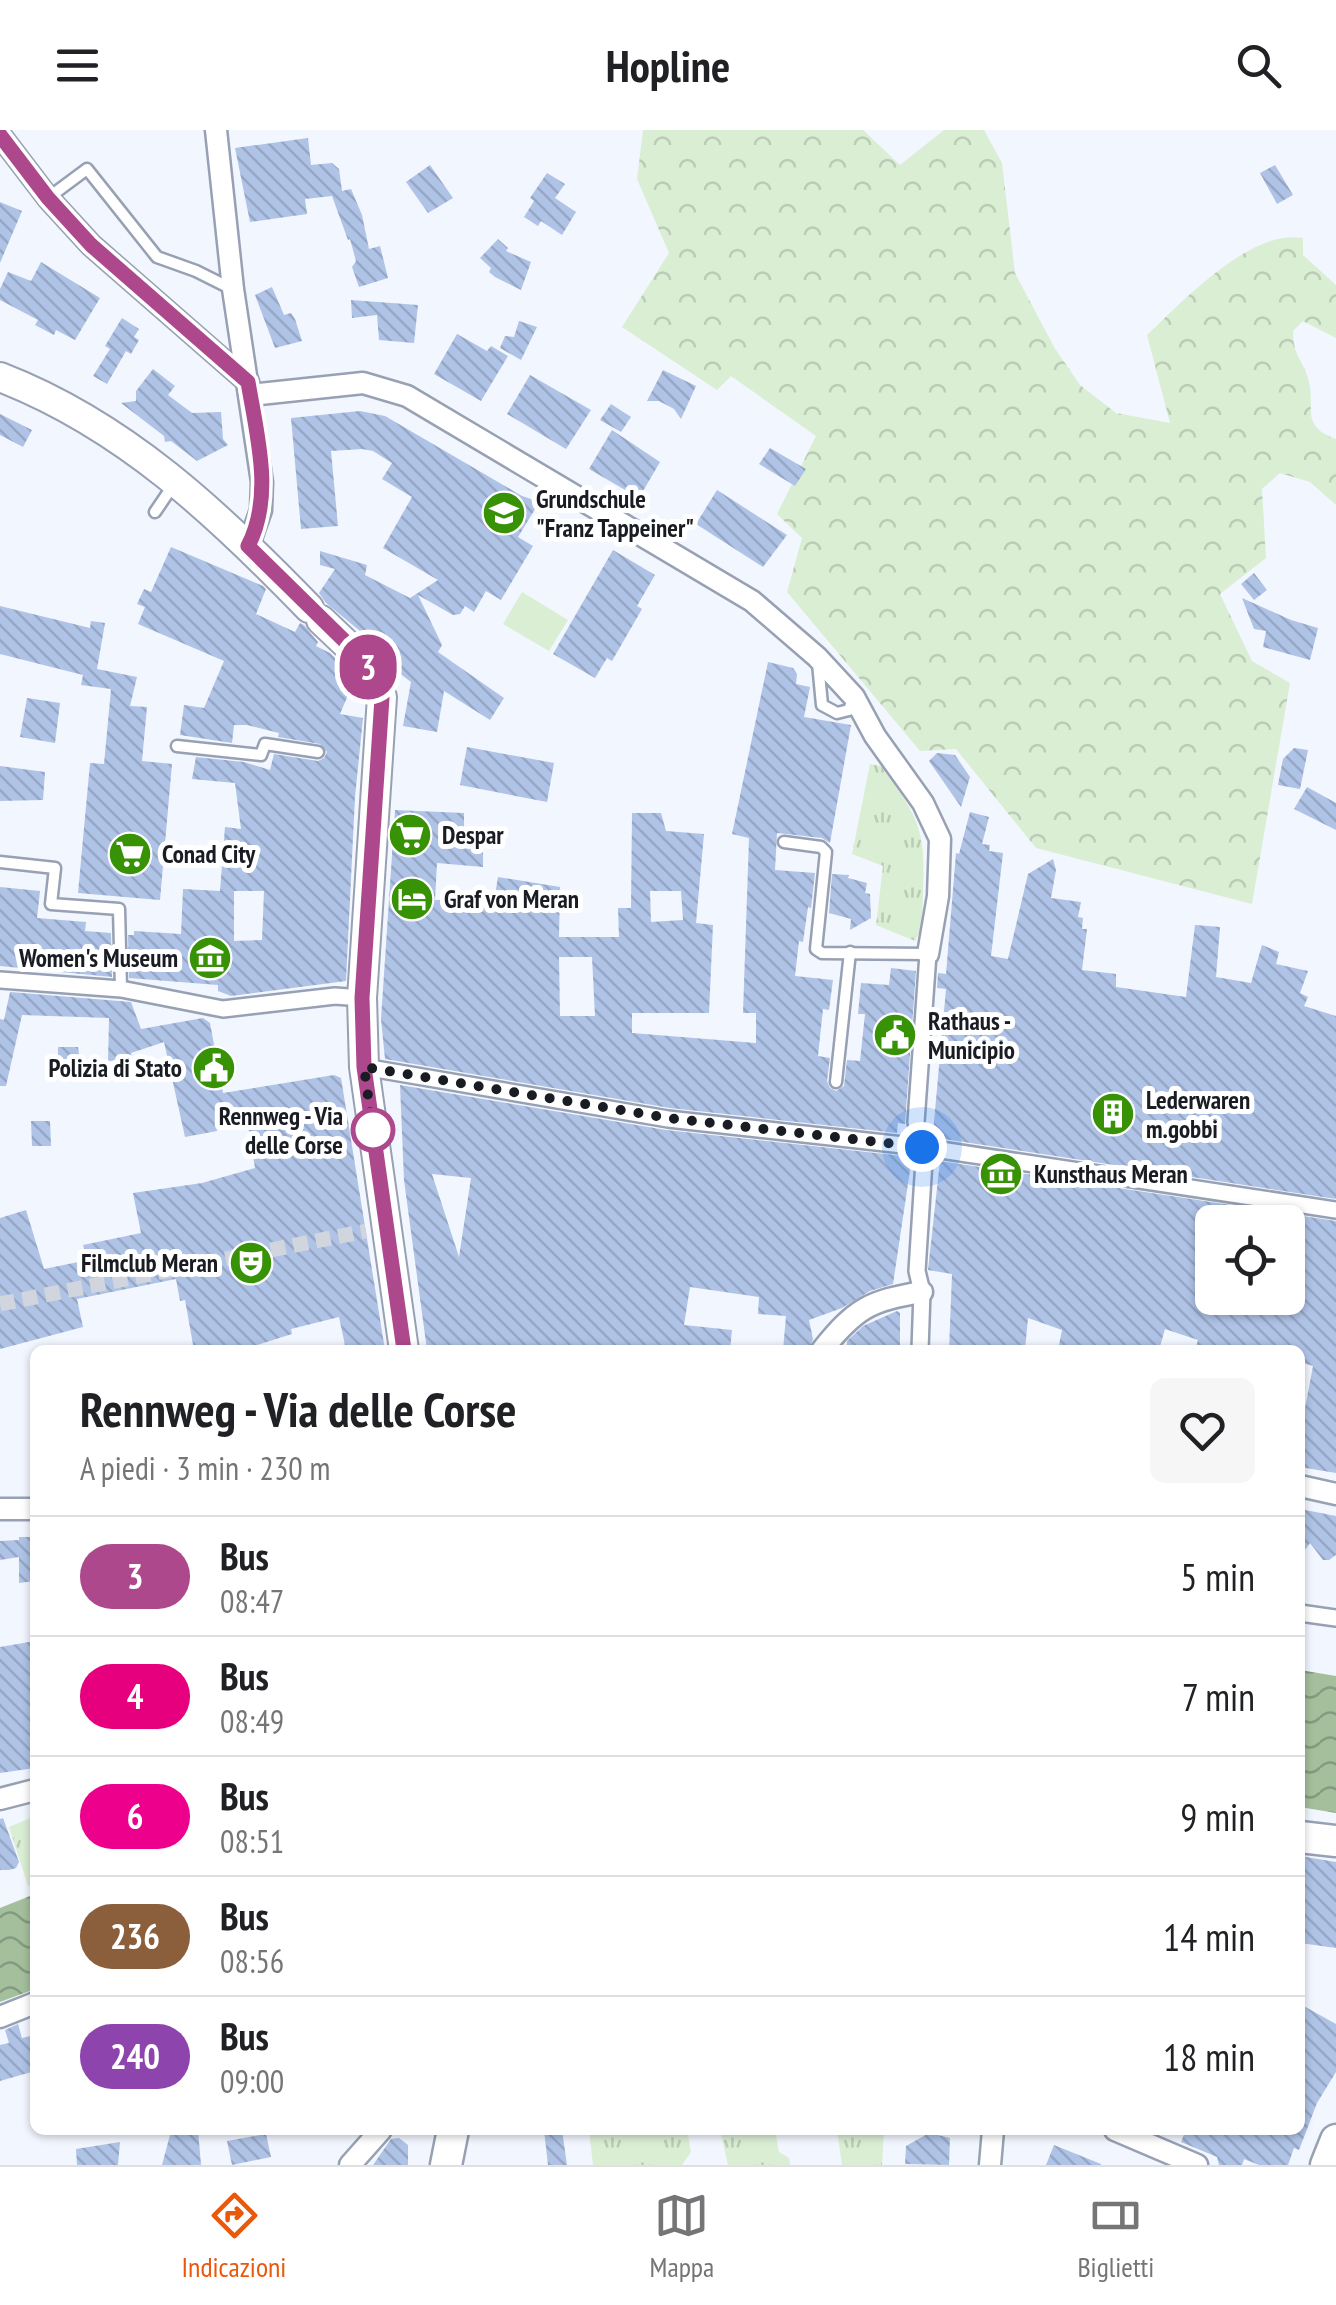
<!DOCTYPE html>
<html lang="it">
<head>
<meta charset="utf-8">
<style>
  body { margin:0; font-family:"PT Sans Narrow",sans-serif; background:#f6f6f6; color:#202124; height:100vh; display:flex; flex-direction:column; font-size:38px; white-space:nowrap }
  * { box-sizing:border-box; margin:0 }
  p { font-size:32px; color:#757577 }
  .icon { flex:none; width:55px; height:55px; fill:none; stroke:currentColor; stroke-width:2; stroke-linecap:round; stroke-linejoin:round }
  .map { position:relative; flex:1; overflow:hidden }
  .drawer { position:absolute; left:30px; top:1215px; width:1275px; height:790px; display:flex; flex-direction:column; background:#fff; border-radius:15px; box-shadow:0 2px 8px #0004 }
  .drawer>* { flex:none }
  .badge { padding:0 20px; border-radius:32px; font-size:35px; line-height:65px }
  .tools { position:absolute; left:1195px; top:1075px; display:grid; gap:20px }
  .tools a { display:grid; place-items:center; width:110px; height:110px; border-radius:15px; background:#fff; box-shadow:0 2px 8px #0004; font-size:50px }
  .you { position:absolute; width:50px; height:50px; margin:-25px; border:8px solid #fff; border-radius:50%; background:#1a73e8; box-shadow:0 0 0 15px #1a73e833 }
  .map>.badge { position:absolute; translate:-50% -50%; box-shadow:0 0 0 5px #fff }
  .round { display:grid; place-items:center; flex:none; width:105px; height:105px; border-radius:15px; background:#f6f6f6 }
  .head { display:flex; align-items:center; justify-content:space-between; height:170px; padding:0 50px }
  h1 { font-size:48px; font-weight:700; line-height:75px }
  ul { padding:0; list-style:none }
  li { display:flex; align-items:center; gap:30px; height:120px; padding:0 50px; border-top:2px solid #e0e0e0 }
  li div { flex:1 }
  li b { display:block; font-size:38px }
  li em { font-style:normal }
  li .badge { min-width:110px; font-weight:700; text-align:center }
  header { display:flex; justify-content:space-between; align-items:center; height:130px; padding:0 50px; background:#fff; font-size:45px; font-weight:700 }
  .tabs { display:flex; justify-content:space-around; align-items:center; height:140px; border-top:2px solid #e0e0e0; background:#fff; font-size:28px; color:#757577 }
  .tabs a { display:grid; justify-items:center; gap:5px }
  .tabs .active { color:#ea580c }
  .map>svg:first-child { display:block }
  .grass { fill:url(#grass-tufts) }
  .forest { fill:url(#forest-crowns) }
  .garden { fill:#daeed4 }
  .water { fill:url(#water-waves) }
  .building { fill:url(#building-back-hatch); fill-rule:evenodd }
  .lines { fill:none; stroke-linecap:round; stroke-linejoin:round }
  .pedestrian-tunnel { stroke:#d1d5dd; stroke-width:15; stroke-dasharray:15 8; stroke-linecap:butt }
  .service-casing { stroke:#97a1b3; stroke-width:15 }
  .pedestrian-casing { stroke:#97a1b3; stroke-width:20 }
  .minor-casing { stroke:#97a1b3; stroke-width:25 }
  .secondary-casing { stroke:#97a1b3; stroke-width:32 }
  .primary-casing { stroke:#97a1b3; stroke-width:35 }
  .service { stroke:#fff; stroke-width:10 }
  .pedestrian { stroke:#fff; stroke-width:15 }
  .minor { stroke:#fff; stroke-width:20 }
  .secondary { stroke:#fff; stroke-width:28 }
  .primary { stroke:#fff; stroke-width:30 }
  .line-casing { stroke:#fff; stroke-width:22 }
  .line { stroke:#ae488d; stroke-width:15 }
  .walk { stroke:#191d23; stroke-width:10; stroke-dasharray:0 18 }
  .stop-dot { fill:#fff; stroke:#ae488d; stroke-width:5 }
  .labels { text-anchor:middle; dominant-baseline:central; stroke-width:10; stroke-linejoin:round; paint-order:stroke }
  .poi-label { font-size:25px; font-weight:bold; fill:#191d23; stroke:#fff; text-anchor:start }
  .stop-label { font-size:25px; font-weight:bold; fill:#191d23; stroke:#fff; text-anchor:end }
</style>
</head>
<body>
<header><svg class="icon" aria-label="menu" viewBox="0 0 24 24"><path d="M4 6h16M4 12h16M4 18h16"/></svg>Hopline<svg class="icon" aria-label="search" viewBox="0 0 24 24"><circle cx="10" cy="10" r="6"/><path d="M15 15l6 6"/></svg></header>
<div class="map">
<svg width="1336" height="2035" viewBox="0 0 1336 2035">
  <defs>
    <pattern id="grass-tufts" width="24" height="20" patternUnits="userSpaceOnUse" patternTransform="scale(2.5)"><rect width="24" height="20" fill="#daeed4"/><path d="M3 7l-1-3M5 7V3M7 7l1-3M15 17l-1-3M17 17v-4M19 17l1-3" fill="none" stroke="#baccb6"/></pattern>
    <pattern id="forest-crowns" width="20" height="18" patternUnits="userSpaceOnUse" patternTransform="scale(2.5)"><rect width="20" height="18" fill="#daeed4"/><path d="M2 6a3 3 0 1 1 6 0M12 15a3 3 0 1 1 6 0" fill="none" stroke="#baccb6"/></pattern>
    <pattern id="water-waves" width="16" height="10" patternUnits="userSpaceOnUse" patternTransform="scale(2.5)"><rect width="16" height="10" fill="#a4bf9c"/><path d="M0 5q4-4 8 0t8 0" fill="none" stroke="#859b7f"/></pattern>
    <pattern id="building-back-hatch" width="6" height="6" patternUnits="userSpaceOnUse" patternTransform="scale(2.5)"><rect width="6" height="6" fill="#afc3e7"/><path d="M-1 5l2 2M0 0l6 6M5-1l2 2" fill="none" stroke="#96a7c6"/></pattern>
  </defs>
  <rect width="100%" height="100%" fill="#f2f6fe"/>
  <g class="grass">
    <path d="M870,634L881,636C920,689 926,700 923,766C922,782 924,797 915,811L876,795L883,736L852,724Z"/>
    <polygon points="35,1686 35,1754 28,1756 9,1697"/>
    <polygon points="589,2000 687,2000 691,2022 682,2035 593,2035"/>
    <polygon points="720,2000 775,2000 779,2022 789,2028 790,2035 728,2035"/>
    <polygon points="837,2000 884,2000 882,2035 842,2035"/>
  </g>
  <path class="forest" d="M643,0H863L900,35L944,0H984L1002,33L1015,143L1054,217L1080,255L1116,283L1170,293L1147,205C1183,171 1250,99 1303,108V125L1336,155V208L1303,191L1293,201C1293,225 1301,227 1308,248C1317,277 1298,295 1336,309V375L1310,352L1280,343L1262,359L1266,428L1220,464L1252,531L1290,553L1252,774L1036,718L956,619L920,621L787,462L802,408L777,384L816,306L731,246L717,260L622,197L669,123L637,49Z"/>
  <polygon class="garden" points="522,462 568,490 549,521 503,494"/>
  <g class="water">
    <polygon points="1300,1540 1336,1546 1336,1683 1300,1677"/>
    <polygon points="35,1764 35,1859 0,1872 0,1778"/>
  </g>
  <g class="building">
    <polygon points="308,8 311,35 332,33 339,39 342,61 351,59 362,85 369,119 380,116 388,148 359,157 352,137 356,131 350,109 348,110 332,66 305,69 307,84 250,92 235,18"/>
    <polygon points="430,35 453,68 428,83 406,52"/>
    <polygon points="1275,35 1293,65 1277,74 1260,43"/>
    <polygon points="547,43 565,54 555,68 576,82 562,105 541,91 538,96 524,87 534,71 530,68"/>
    <polygon points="0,72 22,81 0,133"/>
    <polygon points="498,109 508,118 506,121 531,132 521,160 495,147 489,142 491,138 480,128"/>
    <polygon points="41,132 100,168 75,210 56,200 54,205 35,195 38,190 0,170 0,159 8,142 31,151"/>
    <polygon points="272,157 284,185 291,183 295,189 302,211 275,218 255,165"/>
    <polygon points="351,170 418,175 414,213 379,210 377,185 352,188"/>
    <polygon points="122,188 139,199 134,207 139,210 131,224 126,221 107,254 93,246 110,219 105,216"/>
    <polygon points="519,191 537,197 521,230 500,218 505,206 514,207"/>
    <polygon points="457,204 487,221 491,216 508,226 481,271 434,244"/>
    <polygon points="153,239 175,256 168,265 192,283 221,282 223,309 228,315 197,331 171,311 165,312 164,306 121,273 136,271 136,261"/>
    <polygon points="663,240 696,256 681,289 674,279 659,271 647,271"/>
    <polygon points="530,245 591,280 566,319 507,284"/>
    <polygon points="611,274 631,287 621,302 600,290"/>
    <polygon points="360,281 385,286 522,366 531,369 537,376 518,407 533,416 501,470 486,461 474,482 465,476 460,484 453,485 418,465 442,515 438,522 504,568 490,590 444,561 437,602 403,596 411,552 382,530 375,518 377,515 326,473 319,463 335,439 320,435 320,421 367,435 365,445 410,468 438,450 383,418 412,367 382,349 392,333 373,321 362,319 331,321 338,396 301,399 291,288"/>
    <polygon points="0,284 32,300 23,317 0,305"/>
    <polygon points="612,300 660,332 639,368 589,339"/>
    <polygon points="770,318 806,339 795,356 759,334"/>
    <polygon points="717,360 787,405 763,437 696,394"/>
    <path d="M171,417L263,456L266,459L256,484L295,502L300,493L304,495L318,512L316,516L330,523L347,539L354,551L340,584L363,588L355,667L346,851L231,866L218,861V855L129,848L128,805H134V801L181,804L183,759L220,761L225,697L241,699L235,653L192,649L196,627L244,632L270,640L274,624L318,631L324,628L327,622L320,614L278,607L279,603L247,595H234L232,613L180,605L184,575L204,578L224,531L138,494L145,477L137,474L144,459L151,462ZM234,761H264L262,810L234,811Z"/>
    <polygon points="613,420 655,445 637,476 642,479 612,531 607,528 595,548 553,524"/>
    <polygon points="1254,443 1267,460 1254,470 1241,454"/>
    <polygon points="1242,468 1291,490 1318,498 1310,530 1263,517 1266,501 1254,499"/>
    <polygon points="0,476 90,498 91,491 105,493 97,539 137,547 130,576 147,577 142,631 172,634 160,770 78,763 90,633 104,634 111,559 81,555 83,545 0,524"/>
    <path d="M768,532L793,538L797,544L796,554L810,557L804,587L851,595L830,713L822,708L777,703L775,740L815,743L811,778L808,777L803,812L799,811L795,846L833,850L829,880L823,879L818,926L830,928L827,951L830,958L836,961L844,956L847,930L860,931L865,884H858L861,853L889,855L891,838L916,841L905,994L898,993L897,1003L670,978L385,929L381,889L395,680L464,683V712L483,714V737L437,733L435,770L494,771L498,747L560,757L559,807H619L618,778H631L632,683H661L666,701L704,704L696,793L713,795L709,883H632V903L756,913V883H743L749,708L732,704ZM650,761H681L683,790L651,792ZM559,827H592L595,886H560Z"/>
    <polygon points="27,568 60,573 55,613 20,607"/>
    <polygon points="467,617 554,633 547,672 460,655"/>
    <polygon points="1294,618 1308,620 1300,659 1278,655 1283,629"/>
    <polygon points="937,623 955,625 970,647 961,677 929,631"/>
    <polygon points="0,636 45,642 43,670 0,671"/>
    <polygon points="1307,657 1336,673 1336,700 1294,679"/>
    <polygon points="970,682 989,687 982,714 990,715 989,721 1003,723 991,826 1008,829 1028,744 1053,729 1056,740 1051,768 1081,772 1078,787 1083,788 1082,799 1087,799 1082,840 1116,844 1116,857 1186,867 1195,795 1220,797 1216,847 1251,853 1262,815 1279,822 1276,834 1308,841 1300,863 1308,867 1304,876 1336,886 1336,1069 944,1009 944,1004 933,1003 946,859 937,858 938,843 946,844 956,723 959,724"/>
    <polygon points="832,744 849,745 848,748 867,753 865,763 870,764 871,788 850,800 851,789 829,783"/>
    <polygon points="0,757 40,761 37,788 86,792 85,801 111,803 112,847 0,836"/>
    <polygon points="10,862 131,872 141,899 203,888 210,893 223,963 334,945 341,948 385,1220 346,1220 339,1187 291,1199 292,1204 241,1220 194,1220 185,1170 180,1171 176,1149 77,1169 83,1197 0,1219 0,1088 26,1080 44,1139 88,1130 83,1115 141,1103 133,1063 202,1053 255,1038 247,989 216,994 217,1001 185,1007 164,912 131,923 132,930 108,931 109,888 22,885 6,956 0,956 0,889 4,890"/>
    <polygon points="58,917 78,917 80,931 58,932"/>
    <path d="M400,955L666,1000L912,1027L893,1154L870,1161L842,1178L809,1190L813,1209L809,1220H783L786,1186L758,1184L759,1167L690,1157L684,1195L732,1200L730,1220H427L404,1050ZM432,1044L471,1048L459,1127Z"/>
    <polygon points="31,991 50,991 51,1016 32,1016"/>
    <path d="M940,1031L1336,1091V1343L1300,1337L1302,1294L1313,1236L1300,1232V1220H1195L1198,1210L1165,1199L1159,1220H1058L1062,1200L1028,1188L1025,1220H949L952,1144L928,1140ZM1212,1092H1288V1168H1212Z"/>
    <polygon points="897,1181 900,1183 900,1220 847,1220 847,1211 863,1196"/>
    <polygon points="1300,1379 1336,1386 1336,1425 1329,1430 1323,1430 1310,1413 1300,1427"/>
    <polygon points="19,1407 35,1407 35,1451 19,1453 19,1427 0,1430 0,1411 19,1410"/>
    <polygon points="35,1511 35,1638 0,1643 0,1517"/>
    <polygon points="3,1688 19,1732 16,1738 9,1740 0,1740 0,1689"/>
    <polygon points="1300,1726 1336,1732 1336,1818 1300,1813"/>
    <polygon points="1300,1874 1336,1894 1336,1942 1317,1973 1299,2020 1294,2018 1288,2035 1259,2035 1244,2029 1242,2035 1219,2035 1217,2027 1181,2012 1186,2000 1300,2000"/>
    <polygon points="18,1894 22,1908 35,1905 35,1941 0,1951 0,1915 9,1913 5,1900"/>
    <polygon points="179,2000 198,2000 201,2035 162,2035 171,2001"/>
    <polygon points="544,2000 562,2000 567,2035 548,2035"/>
    <polygon points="929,2003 950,2008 949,2035 905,2034 906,2016"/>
    <polygon points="266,2004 271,2027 232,2035 227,2011"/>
    <polygon points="399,2008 408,2015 408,2035 373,2035 391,2009"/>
    <polygon points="120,2012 118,2035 77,2035 76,2019"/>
    <polygon points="1054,2015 1101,2034 1101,2035 1046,2035"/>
  </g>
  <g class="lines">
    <polyline class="pedestrian-tunnel" points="0,1174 366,1101"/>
    <g class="service-casing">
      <g id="service">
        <polyline points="48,68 87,39 157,127 196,141 232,159"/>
        <polyline points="155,382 174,354"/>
        <polyline points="818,533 822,575 837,583 849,580 853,569"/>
        <polyline points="177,616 261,625 265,614 318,622"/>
        <polyline points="784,712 821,717 826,722 816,819 822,823 928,824"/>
        <polyline points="0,732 55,738 51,774 119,779 121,859"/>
        <polyline points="836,952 850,822"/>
      </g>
    </g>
    <g class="pedestrian-casing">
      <g id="pedestrian">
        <polyline points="0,850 121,859 223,879 335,866 362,868"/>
        <polyline points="364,937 668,989 921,1017 1336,1080"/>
        <polyline points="920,1220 922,1162 917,1141 924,1031 916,992 928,824"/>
        <polyline points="1300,1483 1336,1488"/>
      </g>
    </g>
    <g class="minor-casing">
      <g id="minor">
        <polyline points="216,0 233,159 262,352 261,380 248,417"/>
        <polyline points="0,5 48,68 91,115 248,252"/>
        <polyline points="250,265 363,253 407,266 752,471 817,527 854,567 875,606 923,673 940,709 938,766 928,824"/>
        <path d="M822,1220C856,1178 869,1171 922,1162"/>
        <polyline points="1300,1356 1336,1364"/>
        <polyline points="0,1379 35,1379"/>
        <polyline points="0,1669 35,1660"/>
        <polyline points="0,1887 35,1873"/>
        <polyline points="1115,2000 1197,2035"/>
        <polyline points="350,2035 381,2000"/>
        <polyline points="990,2035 993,2000"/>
      </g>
    </g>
    <g class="secondary-casing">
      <g id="secondary">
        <path d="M0,247C124,295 218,384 309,478"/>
        <polyline points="321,490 361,528 382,567 362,868 364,937 404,1220"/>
      </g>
    </g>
    <g class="primary-casing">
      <g id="primary">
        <polyline points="1300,1707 1336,1711"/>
        <polyline points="446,2035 453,2000"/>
        <polyline points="1326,2035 1336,2010"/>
      </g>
    </g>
    <use href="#service" class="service"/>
    <use href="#pedestrian" class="pedestrian"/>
    <use href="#minor" class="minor"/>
    <use href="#secondary" class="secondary"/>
    <use href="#primary" class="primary"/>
  </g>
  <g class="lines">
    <g class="line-casing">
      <path id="line" d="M0,5L48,68L91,115L248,252C257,306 274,366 248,416L362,528L382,568L362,868L364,937L404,1220"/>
    </g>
    <use href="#line" class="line"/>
    <polyline class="walk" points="373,1000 374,1009 364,937 668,988 922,1017"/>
  </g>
  <defs>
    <g id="school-disc" transform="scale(2.25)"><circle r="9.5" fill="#379205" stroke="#fff"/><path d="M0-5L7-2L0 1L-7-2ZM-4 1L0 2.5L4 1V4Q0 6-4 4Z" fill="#fff"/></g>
    <g id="supermarket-disc" transform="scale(2.25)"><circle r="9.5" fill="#379205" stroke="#fff"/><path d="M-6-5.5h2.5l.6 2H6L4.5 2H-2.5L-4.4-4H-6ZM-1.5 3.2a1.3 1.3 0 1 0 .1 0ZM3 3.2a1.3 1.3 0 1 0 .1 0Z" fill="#fff"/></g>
    <g id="hotel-disc" transform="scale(2.25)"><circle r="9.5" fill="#379205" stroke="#fff"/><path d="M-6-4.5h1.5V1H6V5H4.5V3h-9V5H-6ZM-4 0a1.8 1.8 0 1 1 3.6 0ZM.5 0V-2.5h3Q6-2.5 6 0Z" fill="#fff"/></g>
    <g id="museum-disc" transform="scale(2.25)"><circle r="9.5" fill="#379205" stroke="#fff"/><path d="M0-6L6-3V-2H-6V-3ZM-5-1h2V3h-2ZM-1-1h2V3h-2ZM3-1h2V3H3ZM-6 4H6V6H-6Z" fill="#fff"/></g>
    <g id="civic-disc" transform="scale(2.25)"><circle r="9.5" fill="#379205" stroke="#fff"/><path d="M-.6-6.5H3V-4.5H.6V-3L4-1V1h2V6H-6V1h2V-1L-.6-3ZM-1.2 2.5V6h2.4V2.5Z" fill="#fff"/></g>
    <g id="building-disc" transform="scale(2.25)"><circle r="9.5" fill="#379205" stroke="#fff"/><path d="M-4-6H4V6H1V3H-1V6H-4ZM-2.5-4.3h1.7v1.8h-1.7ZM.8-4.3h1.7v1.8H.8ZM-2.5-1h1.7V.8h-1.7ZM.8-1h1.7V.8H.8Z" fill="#fff"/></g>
    <g id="theatre-disc" transform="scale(2.25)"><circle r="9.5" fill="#379205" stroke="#fff"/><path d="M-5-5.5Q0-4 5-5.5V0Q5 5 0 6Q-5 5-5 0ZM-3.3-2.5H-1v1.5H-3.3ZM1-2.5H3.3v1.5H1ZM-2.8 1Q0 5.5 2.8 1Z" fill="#fff"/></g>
  </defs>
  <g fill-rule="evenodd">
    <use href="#school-disc" x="504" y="383"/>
    <use href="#supermarket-disc" x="410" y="705"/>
    <use href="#supermarket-disc" x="130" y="724"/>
    <use href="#hotel-disc" x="412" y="769"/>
    <use href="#museum-disc" x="210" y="828"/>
    <use href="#civic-disc" x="895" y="905"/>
    <use href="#civic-disc" x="214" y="938"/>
    <use href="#building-disc" x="1113" y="984"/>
    <use href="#museum-disc" x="1001" y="1044"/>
    <use href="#theatre-disc" x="251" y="1133"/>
  </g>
  <circle class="stop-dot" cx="373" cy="1000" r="20"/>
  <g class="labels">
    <g class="poi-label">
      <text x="536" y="369">Grundschule<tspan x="536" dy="29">"Franz Tappeiner"</tspan></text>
      <text x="442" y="705">Despar</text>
      <text x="162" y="724">Conad City</text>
      <text x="444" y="769">Graf von Meran</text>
      <text x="178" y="828" text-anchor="end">Women's Museum</text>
      <text x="928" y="891">Rathaus -<tspan x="928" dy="29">Municipio</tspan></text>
      <text x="182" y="938" text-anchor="end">Polizia di Stato</text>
      <text x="1146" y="970">Lederwaren<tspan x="1146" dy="29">m.gobbi</tspan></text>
      <text x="1034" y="1044">Kunsthaus Meran</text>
      <text x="218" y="1133" text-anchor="end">Filmclub Meran</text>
    </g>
    <g class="stop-label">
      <text x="343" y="986">Rennweg - Via<tspan x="343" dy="29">delle Corse</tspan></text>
    </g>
  </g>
</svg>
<div class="tools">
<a><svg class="icon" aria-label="locate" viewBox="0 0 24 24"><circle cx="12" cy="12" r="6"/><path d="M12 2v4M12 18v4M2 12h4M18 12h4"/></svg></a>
</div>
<div class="you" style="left:922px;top:1017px"></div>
<b class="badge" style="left:368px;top:537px;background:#ae488d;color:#fff">3</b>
<section class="drawer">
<div class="head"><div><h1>Rennweg - Via delle Corse</h1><p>A piedi · 3 min · 230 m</p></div><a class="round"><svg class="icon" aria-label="heart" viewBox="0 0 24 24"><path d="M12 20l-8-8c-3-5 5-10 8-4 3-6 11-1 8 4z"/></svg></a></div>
<ul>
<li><span class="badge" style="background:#ae488d;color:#fff">3</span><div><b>Bus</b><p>08:47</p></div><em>5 min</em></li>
<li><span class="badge" style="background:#e6007e;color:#fff">4</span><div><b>Bus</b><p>08:49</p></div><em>7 min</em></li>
<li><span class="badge" style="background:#ec008c;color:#fff">6</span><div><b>Bus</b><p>08:51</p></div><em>9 min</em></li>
<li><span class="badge" style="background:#8b5e3c;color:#fff">236</span><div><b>Bus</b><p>08:56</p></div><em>14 min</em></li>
<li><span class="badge" style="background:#8e44ad;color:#fff">240</span><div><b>Bus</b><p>09:00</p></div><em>18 min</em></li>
</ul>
</section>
</div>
<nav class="tabs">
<a class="active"><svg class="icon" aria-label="directions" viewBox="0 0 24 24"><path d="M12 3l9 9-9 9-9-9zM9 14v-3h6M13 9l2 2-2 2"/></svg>Indicazioni</a>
<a><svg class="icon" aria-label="map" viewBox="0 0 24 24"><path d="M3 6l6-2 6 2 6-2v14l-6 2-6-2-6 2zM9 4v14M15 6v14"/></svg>Mappa</a>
<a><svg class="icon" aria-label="tickets" viewBox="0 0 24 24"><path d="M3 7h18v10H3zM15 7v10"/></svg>Biglietti</a>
</nav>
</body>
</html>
